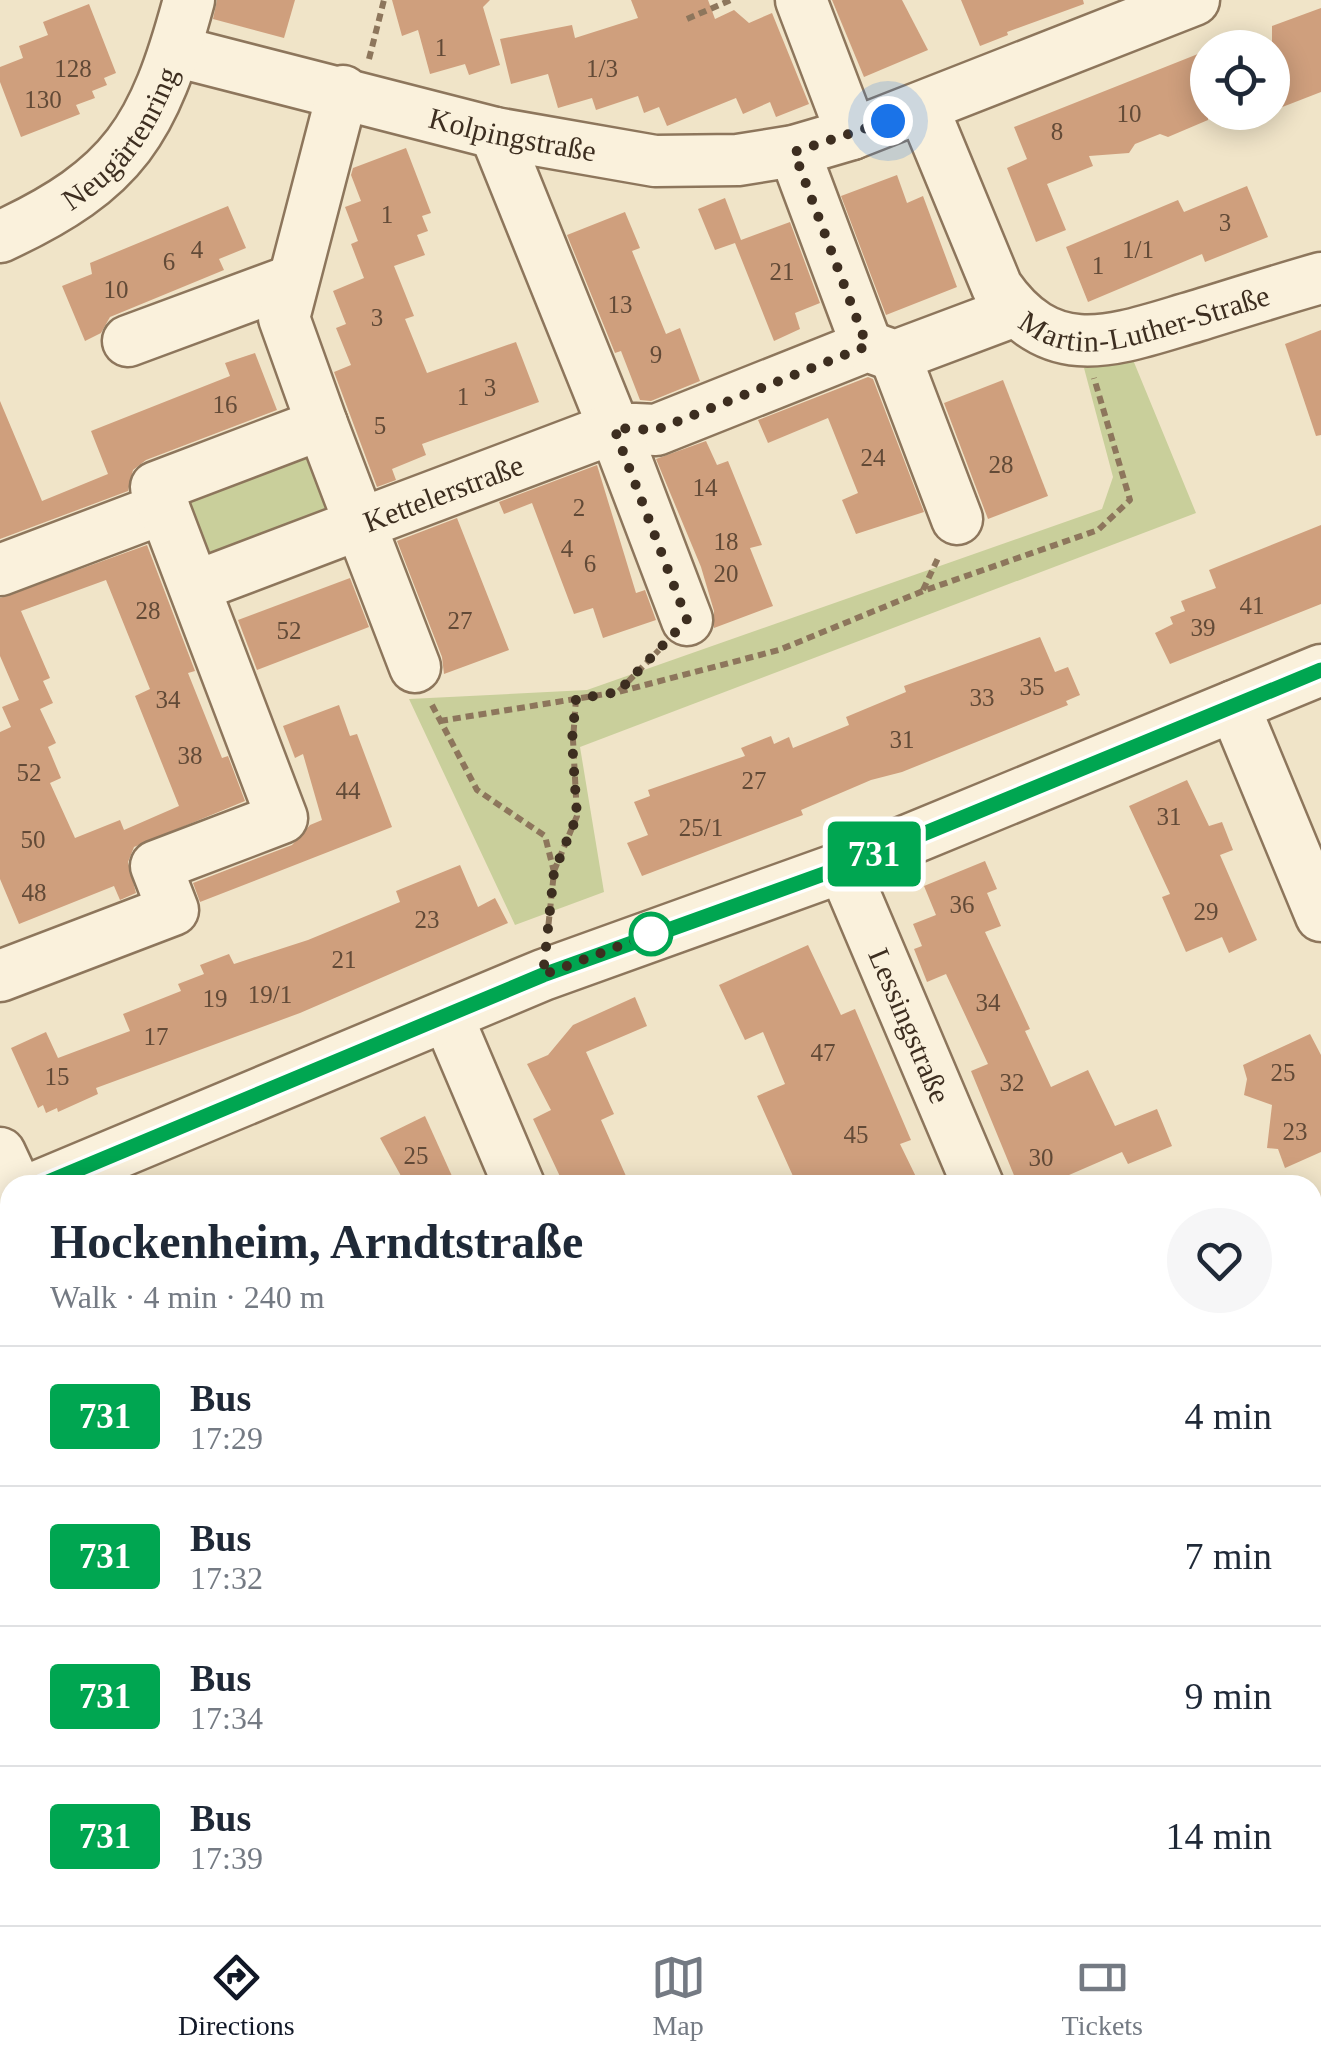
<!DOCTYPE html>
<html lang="en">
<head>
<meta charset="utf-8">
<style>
  body { margin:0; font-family:"Times New Roman",serif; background:#f6f6f7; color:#1f2937; height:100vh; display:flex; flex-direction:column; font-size:38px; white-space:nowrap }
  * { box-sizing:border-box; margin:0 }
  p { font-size:32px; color:#747a83 }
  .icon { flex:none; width:55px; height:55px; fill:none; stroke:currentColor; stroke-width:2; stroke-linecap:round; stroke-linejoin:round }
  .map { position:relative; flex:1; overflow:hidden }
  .sheet { position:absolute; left:0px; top:1175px; width:1322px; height:750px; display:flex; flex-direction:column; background:#fff; border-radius:30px 30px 0 0; box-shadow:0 5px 25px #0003 }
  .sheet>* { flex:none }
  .badge { padding:0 20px; border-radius:8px; font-size:35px; line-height:65px }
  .controls { position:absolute; left:1190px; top:30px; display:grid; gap:20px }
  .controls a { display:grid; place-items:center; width:100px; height:100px; border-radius:50%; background:#fff; box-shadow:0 5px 25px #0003; font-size:50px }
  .you { position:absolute; width:50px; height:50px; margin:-25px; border:8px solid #fff; border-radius:50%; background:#1a73e8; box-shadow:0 0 0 15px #1a73e833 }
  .map>.badge { position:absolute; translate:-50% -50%; box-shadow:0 0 0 5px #fff }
  .round { display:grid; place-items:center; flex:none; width:105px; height:105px; border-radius:52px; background:#f6f6f7 }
  .summary { display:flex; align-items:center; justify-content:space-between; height:170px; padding:0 50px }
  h1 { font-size:48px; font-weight:600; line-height:75px }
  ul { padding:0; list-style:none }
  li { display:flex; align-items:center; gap:30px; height:140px; padding:0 50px; border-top:2px solid #e0e1e3 }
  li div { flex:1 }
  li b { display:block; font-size:38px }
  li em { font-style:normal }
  li .badge { min-width:110px; font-weight:700; text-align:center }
  .dock { display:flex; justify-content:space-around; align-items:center; height:140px; border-top:2px solid #e0e1e3; background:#fff; font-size:28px; color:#747a83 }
  .dock a { display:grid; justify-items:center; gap:5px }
  .dock .on { color:#111827 }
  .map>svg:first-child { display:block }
  .green { fill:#c9cf9b }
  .building { fill:#cf9f7d; fill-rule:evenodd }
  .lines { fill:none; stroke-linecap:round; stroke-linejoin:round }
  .minor-casing { stroke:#8d765c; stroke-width:55 }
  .path { stroke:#8d765c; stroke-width:6; stroke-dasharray:8 5; stroke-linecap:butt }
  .minor { stroke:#faf1dc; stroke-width:50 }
  .line-casing { stroke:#fff; stroke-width:22 }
  .line { stroke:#00a651; stroke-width:15 }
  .walk { stroke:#3d2e20; stroke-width:10; stroke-dasharray:0 18 }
  .stop-dot { fill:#fff; stroke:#00a651; stroke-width:5 }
  .labels { text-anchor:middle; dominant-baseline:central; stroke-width:10; stroke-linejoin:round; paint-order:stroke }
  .number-label { font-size:25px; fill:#624a37 }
  .street-label { font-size:30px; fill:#3d2e20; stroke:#f7eed8 }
</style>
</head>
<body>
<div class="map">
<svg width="1321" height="1925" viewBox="0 0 1321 1925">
  <rect width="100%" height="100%" fill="#f0e4c8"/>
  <g class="green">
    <polygon points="1131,355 1196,513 580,747 604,892 515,925 409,699 587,690 1102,509 1113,477 1084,368"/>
    <polygon points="304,452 333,524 205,577 181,519 189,499"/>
    <polygon points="1321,1412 1321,1595 1313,1598 1312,1415"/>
  </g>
  <g class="building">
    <polygon points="217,0 295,0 284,38 213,19"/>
    <polygon points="392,0 490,0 483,7 500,65 469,75 465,64 430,74 418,30 402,36"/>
    <polygon points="631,0 708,0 715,19 734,10 749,23 772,13 809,104 776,117 770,102 743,114 736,98 667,126 659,107 644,113 638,96 596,110 592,98 558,108 548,74 511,84 500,39 572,25 575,38 638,18"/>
    <polygon points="832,0 902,0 928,50 864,77"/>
    <polygon points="961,0 1083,0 1084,4 1007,32 1008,35 980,46"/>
    <polygon points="89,4 116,73 104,78 107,85 92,91 95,98 76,105 80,114 21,137 0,82 0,67 23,58 19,46 48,35 43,22"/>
    <polygon points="1321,8 1321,92 1272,111 1272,26"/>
    <polygon points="1208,50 1208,120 1168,137 1160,134 1135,144 1129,153 1089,156 1093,166 1047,184 1066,230 1036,242 1007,168 1027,159 1014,127"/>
    <polygon points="406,148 431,213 422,216 428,231 417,235 425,255 394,266 414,316 405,319 427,373 516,342 539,402 422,444 426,455 392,469 396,480 377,487 334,372 351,365 336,328 346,324 333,291 364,278 351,244 358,241 345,207 361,201 351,175 353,168"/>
    <polygon points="897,175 907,203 923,196 957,287 886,315 841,196"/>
    <polygon points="1247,186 1268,237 1205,262 1202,254 1088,302 1066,247 1178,200 1184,212"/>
    <polygon points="725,198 741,240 790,222 820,303 795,313 800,329 774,341 735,243 715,250 698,209"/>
    <polygon points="228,206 246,248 219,259 224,270 110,317 101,333 85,341 62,286 92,274 90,263"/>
    <polygon points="625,212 640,248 632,251 666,334 680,328 700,381 651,401 640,400 621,351 615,353 567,235"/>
    <polygon points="1321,330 1321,435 1316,436 1285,344"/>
    <polygon points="255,353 277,410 146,460 133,470 128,491 0,539 0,401 42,501 108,474 91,431 230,376 225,363"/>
    <polygon points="868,377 873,379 924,512 856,534 842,500 858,493 828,418 768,443 758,420"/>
    <polygon points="1003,380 1048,496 988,519 944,403"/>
    <polygon points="706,441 717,465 728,461 762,545 750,548 773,606 714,628 714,611 701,567 656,459"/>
    <polygon points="597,465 636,593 645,590 656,620 603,638 593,608 574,614 532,503 504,514 499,502"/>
    <polygon points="457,518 509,650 444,674 442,657 397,541"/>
    <polygon points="1321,525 1321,604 1170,664 1155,633 1173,624 1170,617 1185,611 1181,601 1216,588 1209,570"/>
    <path d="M147,545L195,671L188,673L222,758L228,756L245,801L134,847L128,862L136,893L120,900L114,886L19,924L0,879V732L11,727L2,707L19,700L0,656V598ZM106,580L150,689L135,696L179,806L124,830L120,820L75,838L50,783L61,778L48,747L56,743L40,709L53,703L43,681L50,678L21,611Z"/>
    <polygon points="350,578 369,627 257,670 238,620"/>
    <polygon points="1040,637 1055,672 1068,667 1080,695 1066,701 1068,705 902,772 871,780 801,810 803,815 642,876 627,843 648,835 634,802 650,796 648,790 745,756 741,748 771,736 774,744 789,737 793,748 849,725 846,717 906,692 904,686"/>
    <polygon points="339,705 350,736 357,734 392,827 200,902 193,883 292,845 310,825 322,820 303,754 295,758 283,726"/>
    <polygon points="1187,780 1209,826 1222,822 1233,850 1220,855 1257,940 1229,953 1222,937 1186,952 1162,897 1170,894 1129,806"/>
    <polygon points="985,861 997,889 987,893 1001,926 985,932 1030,1029 1025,1031 1051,1087 1088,1070 1115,1126 1157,1109 1172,1146 1128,1164 1122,1152 1046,1185 1018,1185 971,1071 988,1064 946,974 927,982 914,949 922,946 913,924 936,915 924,886"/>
    <polygon points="460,865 478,907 495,898 508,923 300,1013 96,1088 98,1094 58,1112 57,1108 46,1113 43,1105 38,1108 11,1048 46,1032 58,1058 130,1031 123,1014 181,991 178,984 204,974 200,965 229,954 234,964 308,940 400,902 396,891"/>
    <polygon points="808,945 841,1015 855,1009 911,1140 900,1144 920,1185 797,1185 757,1096 785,1084 763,1032 745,1040 719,985"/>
    <polygon points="635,997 647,1026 586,1052 614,1114 601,1120 630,1185 564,1185 533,1119 551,1110 527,1064 548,1055 573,1025"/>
    <polygon points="1310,1034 1321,1055 1321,1152 1285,1168 1278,1149 1267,1148 1272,1105 1244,1095 1247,1079 1243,1065"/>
    <polygon points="425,1116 456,1185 406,1185 380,1138"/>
  </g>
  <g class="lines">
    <g class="minor-casing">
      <g id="minor">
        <polyline points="801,0 852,134"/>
        <path id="s1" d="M175,51L495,133L655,161L738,160L794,151L852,134L1194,0"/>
        <path id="s2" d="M923,108L997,287C1053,368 1117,339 1196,316C1238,303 1279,290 1321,278"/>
        <polyline points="495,133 614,428 656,430 867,346 895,356 1015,311"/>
        <polyline points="794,151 867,346"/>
        <path id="s3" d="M0,237C125,179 154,130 189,0"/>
        <polyline points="128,341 293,280"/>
        <polyline points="895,356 957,519"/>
        <polyline points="322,424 284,318 343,91"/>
        <polyline points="0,570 164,508"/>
        <path id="s4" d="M415,667L360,524L614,428L687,620"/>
        <polyline points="1234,706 1321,916"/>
        <path id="s5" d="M843,867L978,1185"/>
        <polyline points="0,976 173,910 156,866 282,818 156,487 322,424 360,524 194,587"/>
        <polyline points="448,1018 519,1185"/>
        <polyline points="0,1153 15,1185"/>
        <polyline points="41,1185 543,975 843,867 1321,670"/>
        <polyline points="1312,1399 1321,1395"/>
        <polyline points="321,1915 325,1925"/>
        <polyline points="830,1915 834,1925"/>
        <polyline points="1289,1915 1293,1925"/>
      </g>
    </g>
    <g class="path">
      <polyline points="687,19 731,0"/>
      <polyline points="369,59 384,0"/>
      <polyline points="923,590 939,556"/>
      <polyline points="619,691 659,650"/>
      <polyline points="432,705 477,790 545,836 554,872 548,929"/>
      <polyline points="440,721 618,692 779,650 923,591 1098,530 1130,500 1094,378"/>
      <polyline points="554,871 577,816 573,740 576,699"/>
      <polyline points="0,1317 10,1340"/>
      <polyline points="1312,1484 1321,1457"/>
      <polyline points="256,1915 260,1925"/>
      <polyline points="393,1915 398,1925"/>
    </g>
    <use href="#minor" class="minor"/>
  </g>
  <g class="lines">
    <g class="line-casing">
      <polyline id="line" points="41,1185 543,975 843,867 1321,670"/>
    </g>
    <use href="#line" class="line"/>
    <polyline class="walk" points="651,934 543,975 554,872 577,816 572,740 576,699 618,692 687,620 614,428 656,430 867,346 794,152 888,121"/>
  </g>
  <circle class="stop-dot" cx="651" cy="934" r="20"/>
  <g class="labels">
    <g class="number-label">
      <text x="441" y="47">1</text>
      <text x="73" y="68">128</text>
      <text x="602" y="68">1/3</text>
      <text x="43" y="99">130</text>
      <text x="1129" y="113">10</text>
      <text x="1057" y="131">8</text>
      <text x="387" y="214">1</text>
      <text x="1225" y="222">3</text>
      <text x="197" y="249">4</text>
      <text x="1138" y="249">1/1</text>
      <text x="169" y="261">6</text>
      <text x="1098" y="265">1</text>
      <text x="782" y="271">21</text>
      <text x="116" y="289">10</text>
      <text x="620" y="304">13</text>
      <text x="377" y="317">3</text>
      <text x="656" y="354">9</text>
      <text x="490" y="387">3</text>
      <text x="463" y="396">1</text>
      <text x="225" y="404">16</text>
      <text x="380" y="425">5</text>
      <text x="873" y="457">24</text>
      <text x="1001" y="464">28</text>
      <text x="705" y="487">14</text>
      <text x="579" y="507">2</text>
      <text x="726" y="541">18</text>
      <text x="567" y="548">4</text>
      <text x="590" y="563">6</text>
      <text x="726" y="573">20</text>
      <text x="1252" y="605">41</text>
      <text x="148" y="610">28</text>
      <text x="460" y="620">27</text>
      <text x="1203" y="627">39</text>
      <text x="289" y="630">52</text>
      <text x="1032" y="686">35</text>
      <text x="982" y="697">33</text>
      <text x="168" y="699">34</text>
      <text x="902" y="739">31</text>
      <text x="190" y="755">38</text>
      <text x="29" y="772">52</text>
      <text x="754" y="780">27</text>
      <text x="348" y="790">44</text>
      <text x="1169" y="816">31</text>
      <text x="701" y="827">25/1</text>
      <text x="33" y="839">50</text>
      <text x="34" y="892">48</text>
      <text x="962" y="904">36</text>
      <text x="1206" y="911">29</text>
      <text x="427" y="919">23</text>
      <text x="344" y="959">21</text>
      <text x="270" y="994">19/1</text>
      <text x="215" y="998">19</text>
      <text x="988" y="1002">34</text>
      <text x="156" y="1036">17</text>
      <text x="823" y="1052">47</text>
      <text x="1283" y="1072">25</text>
      <text x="57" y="1076">15</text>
      <text x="1012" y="1082">32</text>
      <text x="1295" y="1131">23</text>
      <text x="856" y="1134">45</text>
      <text x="416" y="1155">25</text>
      <text x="1041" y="1157">30</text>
    </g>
    <g class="street-label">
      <text stroke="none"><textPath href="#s1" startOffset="348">Kolpingstraße</textPath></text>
      <text stroke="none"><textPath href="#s3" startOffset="160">Neugärtenring</textPath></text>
      <text stroke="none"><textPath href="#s2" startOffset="362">Martin-Luther-Straße</textPath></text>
      <text stroke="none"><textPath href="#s4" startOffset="242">Kettelerstraße</textPath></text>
      <text stroke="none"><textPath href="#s5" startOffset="172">Lessingstraße</textPath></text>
    </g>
  </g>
</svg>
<div class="controls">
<a><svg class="icon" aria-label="locate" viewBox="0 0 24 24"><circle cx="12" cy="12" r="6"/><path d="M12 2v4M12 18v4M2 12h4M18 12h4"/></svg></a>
</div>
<div class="you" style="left:888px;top:121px"></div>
<b class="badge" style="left:874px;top:854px;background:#00a651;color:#fff">731</b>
<section class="sheet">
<div class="summary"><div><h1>Hockenheim, Arndtstraße</h1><p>Walk · 4 min · 240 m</p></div><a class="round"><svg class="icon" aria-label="heart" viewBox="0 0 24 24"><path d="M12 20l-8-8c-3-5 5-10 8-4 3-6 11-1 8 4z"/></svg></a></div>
<ul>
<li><span class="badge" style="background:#00a651;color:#fff">731</span><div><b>Bus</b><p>17:29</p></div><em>4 min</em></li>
<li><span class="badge" style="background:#00a651;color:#fff">731</span><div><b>Bus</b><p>17:32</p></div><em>7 min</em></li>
<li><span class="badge" style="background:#00a651;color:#fff">731</span><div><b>Bus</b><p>17:34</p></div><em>9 min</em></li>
<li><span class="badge" style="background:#00a651;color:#fff">731</span><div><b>Bus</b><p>17:39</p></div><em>14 min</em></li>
</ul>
</section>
</div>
<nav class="dock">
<a class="on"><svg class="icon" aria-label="directions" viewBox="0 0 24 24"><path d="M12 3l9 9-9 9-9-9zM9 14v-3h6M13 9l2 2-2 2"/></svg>Directions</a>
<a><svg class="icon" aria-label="map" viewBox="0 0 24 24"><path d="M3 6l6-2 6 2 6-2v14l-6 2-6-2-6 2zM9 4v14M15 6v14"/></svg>Map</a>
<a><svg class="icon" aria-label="tickets" viewBox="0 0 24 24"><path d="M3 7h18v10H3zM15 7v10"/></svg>Tickets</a>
</nav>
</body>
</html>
